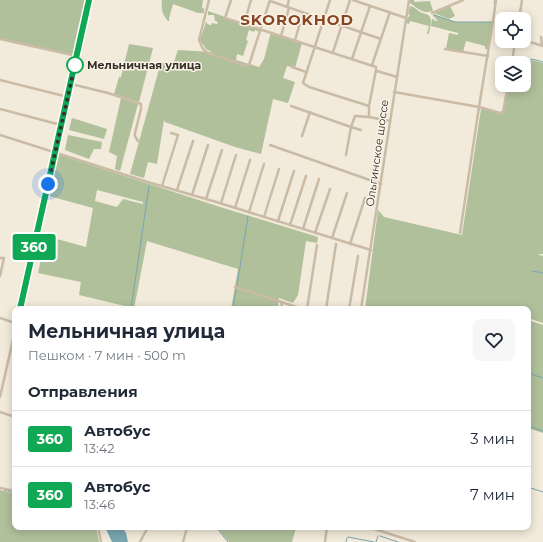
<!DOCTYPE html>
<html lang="ru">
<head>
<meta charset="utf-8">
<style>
  body { margin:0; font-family:Montserrat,sans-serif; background:#f6f6f7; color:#1f2937; height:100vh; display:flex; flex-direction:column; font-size:15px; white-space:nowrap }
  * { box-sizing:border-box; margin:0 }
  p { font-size:13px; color:#747a83 }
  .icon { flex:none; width:22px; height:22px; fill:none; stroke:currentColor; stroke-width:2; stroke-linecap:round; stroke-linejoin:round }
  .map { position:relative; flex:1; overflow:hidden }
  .side { position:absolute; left:12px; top:306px; width:519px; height:224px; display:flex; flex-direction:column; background:#fff; border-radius:8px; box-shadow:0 2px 10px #0003 }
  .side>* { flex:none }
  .badge { padding:0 8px; border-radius:3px; font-size:14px; line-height:26px }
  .tools { position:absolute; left:495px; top:12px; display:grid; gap:8px }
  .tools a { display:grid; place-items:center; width:36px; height:36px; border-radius:8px; background:#fff; box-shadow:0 2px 10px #0003; font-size:20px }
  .you { position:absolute; width:20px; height:20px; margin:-10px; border:3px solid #fff; border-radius:50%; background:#1a73e8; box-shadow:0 0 0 6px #1a73e833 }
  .map>.badge { position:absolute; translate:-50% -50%; box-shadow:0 0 0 2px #fff }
  h2 { padding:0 16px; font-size:15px; line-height:36px }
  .round { display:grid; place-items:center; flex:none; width:42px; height:42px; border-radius:8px; background:#f6f6f7 }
  .headline { display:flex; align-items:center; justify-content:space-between; height:68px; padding:0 16px }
  h1 { font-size:19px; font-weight:700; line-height:30px }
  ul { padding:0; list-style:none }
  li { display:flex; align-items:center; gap:12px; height:56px; padding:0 16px; border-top:1px solid #e0e1e3 }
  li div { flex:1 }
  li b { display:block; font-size:15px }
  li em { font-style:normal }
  li .badge { min-width:44px; font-weight:700; text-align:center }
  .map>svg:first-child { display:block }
  .green { fill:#afc09a; fill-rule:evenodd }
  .water { fill:#79a6af }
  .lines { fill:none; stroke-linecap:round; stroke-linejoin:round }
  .stream { stroke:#79a6af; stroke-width:1 }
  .minor { stroke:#cabba6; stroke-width:2.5 }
  .line-casing { stroke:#fff; stroke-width:9 }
  .line { stroke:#10a855; stroke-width:6 }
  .walk { stroke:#362e27; stroke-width:4; stroke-dasharray:0 7.2 }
  .stop-dot { fill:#fff; stroke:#10a855; stroke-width:2 }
  .labels { text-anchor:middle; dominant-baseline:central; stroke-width:3; stroke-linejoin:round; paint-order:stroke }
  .stop-label { font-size:11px; font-weight:bold; fill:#362e27; stroke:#f9f3e7; text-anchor:start }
  .street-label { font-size:11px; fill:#362e27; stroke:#f9f3e7 }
  .district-label { font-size:15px; font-weight:bold; letter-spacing:1px; fill:#854520; stroke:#f9f3e7 }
</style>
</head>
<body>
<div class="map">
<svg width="543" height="542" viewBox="0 0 543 542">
  <rect width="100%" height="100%" fill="#f2eada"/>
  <g class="green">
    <polygon points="0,0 88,0 76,55 0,38"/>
    <path d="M162,0H203L202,7L204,9V13H198L173,4L169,18V21H168C162,14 161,9 162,0Z"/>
    <path d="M410,0H414V2L430,1L433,11C422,14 419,9 410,3Z"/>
    <path d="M410,6C416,7 417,11 422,13C423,13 427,14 428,15C434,19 429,29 429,34H427L429,26L410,21L409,24L406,23L407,19L410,15L408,14Z"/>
    <polygon points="450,6 455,16 449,19 434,13"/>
    <polygon points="208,11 259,29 259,32 255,30 254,32 249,30 246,40 248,41 243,56 237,54 236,60 259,67 264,59 271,32 302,43 295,68 287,66 283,78 295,82 288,103 273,99 261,154 235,147 165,122 164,120 157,164 148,162 144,178 130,174 161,62 173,65 178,50 212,52 206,49 200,40 206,22 207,22 207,24 209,24 208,25 211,25 212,23 217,24 218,22 215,21 214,15 208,15"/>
    <polygon points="433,14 456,22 492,22 488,49 485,49 485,46 466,41 463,52 446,49 449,33 458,35 458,33 431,26 432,19 433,19 435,21 438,21 433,16"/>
    <polygon points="129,44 153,48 139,102 114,94 119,77 121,77"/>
    <polygon points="532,60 543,63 543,254 539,254 539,255 543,256 543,323 528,318 528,309 498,309 486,306 484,306 480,309 365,309 378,210 384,217 462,235 481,109 482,108 500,114 503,114 509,85 524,85 524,65"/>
    <polygon points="121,98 138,104 120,171 115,169 117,156 109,152"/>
    <polygon points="72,118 107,129 104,139 69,130"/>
    <polygon points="68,135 102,142 101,149 94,149 89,159 65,150"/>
    <path d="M57,154L217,206L318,237L317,243L306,241L298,295L293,303L279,298L278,302L279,309H231L238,269L147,241L134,309H129V307L79,295L81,282L38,273L46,236L86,247L93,208L49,196ZM97,190L143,202V204L123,199L117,207L95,201Z"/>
    <polygon points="528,320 543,325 543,433 528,428"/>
    <polygon points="0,490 15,494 15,527 96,527 99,542 0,542"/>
    <polygon points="220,527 292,527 296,528 292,542 229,542 219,530"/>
  </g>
  <polygon class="water" points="105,527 122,527 126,533 128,542 112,542"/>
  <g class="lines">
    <g class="stream">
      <polyline points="494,4 495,0"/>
      <polyline points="434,15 455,22 492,22"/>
      <polyline points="495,23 502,22"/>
      <polyline points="524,64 532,59 543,62"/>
      <polyline points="532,271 543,273"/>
      <polyline points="237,286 248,216"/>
      <polyline points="131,309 149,186"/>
      <polyline points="233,309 236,290"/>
      <polyline points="528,373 543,378"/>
      <polyline points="528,426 543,431"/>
      <polyline points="528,487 543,492"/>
      <polyline points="4,490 15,493"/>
      <polyline points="216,527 228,542"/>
      <polyline points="380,536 398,542"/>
      <polyline points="346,542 347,538 348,537 374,542"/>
      <polyline points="376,542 378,536"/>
    </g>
    <g class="minor">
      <polyline points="209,0 199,40 202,47 204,50 208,53 247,66 249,65 270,0"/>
      <polyline points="231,0 225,18 376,67 376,68"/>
      <polyline points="330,0 303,83 309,87 369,106"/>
      <polyline points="353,0 406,18"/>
      <polyline points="270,1 381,39"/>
      <polyline points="287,7 289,0"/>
      <polyline points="432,13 463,0"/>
      <polyline points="519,19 522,0"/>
      <polyline points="244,24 251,0"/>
      <polyline points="281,36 289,8"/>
      <polyline points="541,37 542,46"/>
      <polyline points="0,39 77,56"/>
      <polyline points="295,40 303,13"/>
      <polyline points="524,40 543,46"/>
      <polyline points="445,49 488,56"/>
      <polyline points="333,52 350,0"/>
      <polyline points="352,59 370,6"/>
      <polyline points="512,63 515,41"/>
      <polyline points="372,65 390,12"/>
      <polyline points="292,67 306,72"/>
      <polyline points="0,80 68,97"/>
      <polyline points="71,84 108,93 141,104 141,109 135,133 135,136 138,141"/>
      <polyline points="394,92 479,107 500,113 503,112 508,85"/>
      <polyline points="291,106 351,127 355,116 356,116 369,117 389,121 390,121"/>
      <polyline points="0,109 61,125"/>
      <polyline points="369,117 369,106 376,70 377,71 397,77"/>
      <polyline points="0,135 151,183 213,201 371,250"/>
      <polyline points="302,136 310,112"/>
      <polyline points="270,145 381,184"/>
      <polyline points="346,155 351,127 361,130"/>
      <polyline points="162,186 178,135 171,133"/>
      <polyline points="177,190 193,141"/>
      <polyline points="192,195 208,145"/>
      <polyline points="206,199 222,150"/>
      <polyline points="221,203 236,155"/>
      <polyline points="235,208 250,160"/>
      <polyline points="249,212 264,164"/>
      <polyline points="264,217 279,169"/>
      <polyline points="278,221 294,171"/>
      <polyline points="290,225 306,176"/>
      <polyline points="303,229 319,179"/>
      <polyline points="315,233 330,189"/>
      <polyline points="460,233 479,107 493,21 496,0"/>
      <polyline points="332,238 347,193"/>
      <polyline points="350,244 365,198"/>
      <polyline points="0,258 4,258 0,276"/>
      <polyline points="235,287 303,309"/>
      <polyline points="20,309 89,0"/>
      <polyline points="281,309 282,302"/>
      <polyline points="307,309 317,245"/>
      <polyline points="326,309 336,244"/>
      <polyline points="349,309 358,256"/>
      <polyline points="361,309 409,0"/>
      <polyline points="0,318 15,323"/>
      <polyline points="0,397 15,331"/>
      <polyline points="0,412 15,417"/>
      <polyline points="0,488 15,491"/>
      <polyline points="98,527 101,542"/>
      <polyline points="368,527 415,542"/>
      <polyline points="140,542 148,527"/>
      <polyline points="183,542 187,528 183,527"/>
      <polyline points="325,542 327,527"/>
    </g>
  </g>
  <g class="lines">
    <g class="line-casing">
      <polyline id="line" points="20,309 89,0"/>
    </g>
    <use href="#line" class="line"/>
    <polyline class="walk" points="48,184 75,65"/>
  </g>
  <circle class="stop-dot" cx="75" cy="65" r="8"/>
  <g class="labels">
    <g class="stop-label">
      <text x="87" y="65">Мельничная улица</text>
    </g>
    <g class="street-label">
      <text transform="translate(377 153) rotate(-82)">Ольгинское шоссе</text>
    </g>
    <g class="district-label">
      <text x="297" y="19">SKOROKHOD</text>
    </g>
  </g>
</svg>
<div class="tools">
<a><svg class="icon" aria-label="locate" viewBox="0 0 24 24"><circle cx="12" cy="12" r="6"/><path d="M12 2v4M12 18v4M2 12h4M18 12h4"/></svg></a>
<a><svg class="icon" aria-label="layers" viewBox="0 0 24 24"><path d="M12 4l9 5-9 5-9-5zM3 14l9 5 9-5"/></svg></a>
</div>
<div class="you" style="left:48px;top:184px"></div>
<b class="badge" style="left:34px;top:247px;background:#10a855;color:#fff">360</b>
<section class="side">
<div class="headline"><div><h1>Мельничная улица</h1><p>Пешком · 7 мин · 500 m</p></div><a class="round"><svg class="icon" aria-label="heart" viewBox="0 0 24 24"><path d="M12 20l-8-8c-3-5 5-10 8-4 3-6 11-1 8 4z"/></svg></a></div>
<h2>Отправления</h2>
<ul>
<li><span class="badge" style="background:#10a855;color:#fff">360</span><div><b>Автобус</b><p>13:42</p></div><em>3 мин</em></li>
<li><span class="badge" style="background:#10a855;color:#fff">360</span><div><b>Автобус</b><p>13:46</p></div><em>7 мин</em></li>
</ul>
</section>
</div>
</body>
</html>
